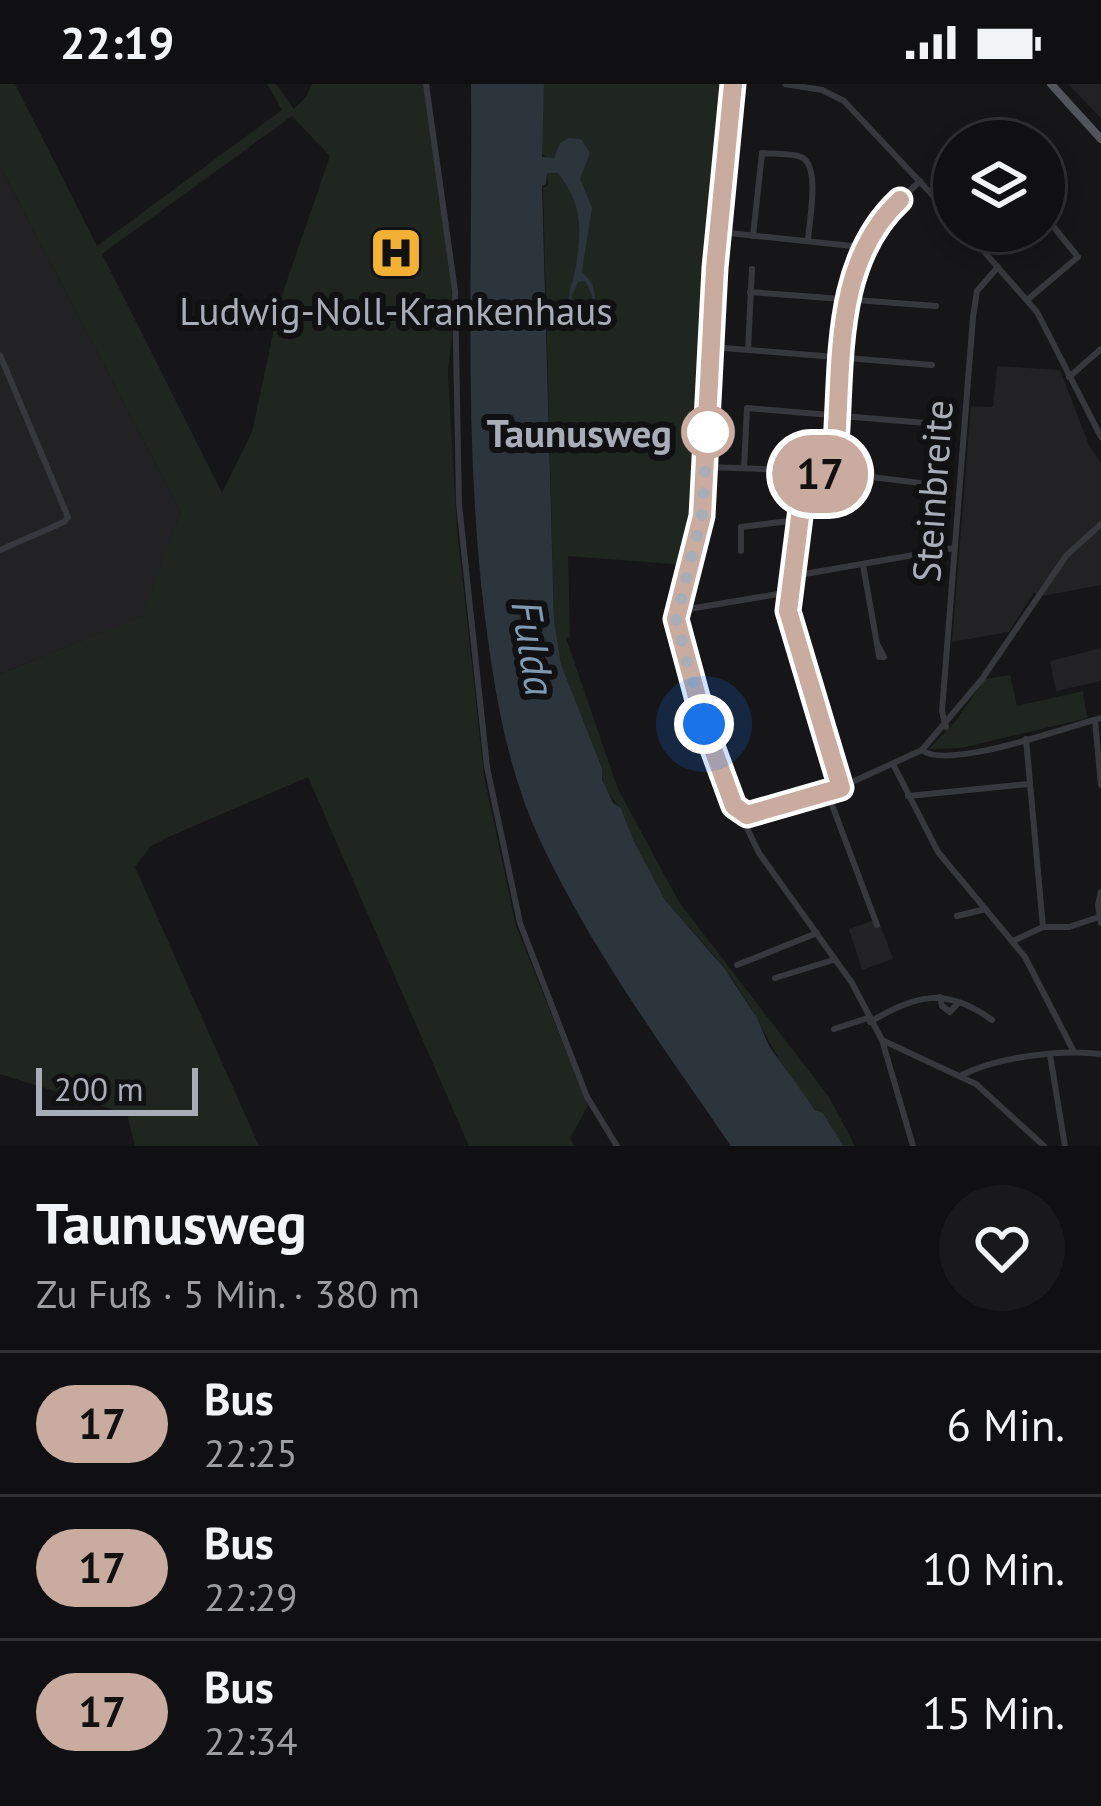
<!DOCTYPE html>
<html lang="de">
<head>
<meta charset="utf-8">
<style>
  body { margin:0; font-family:"PT Sans",sans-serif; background:#19191b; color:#f1f3f6; height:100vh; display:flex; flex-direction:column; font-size:45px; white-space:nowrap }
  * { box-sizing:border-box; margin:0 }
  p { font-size:39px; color:#9c9d9f }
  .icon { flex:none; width:66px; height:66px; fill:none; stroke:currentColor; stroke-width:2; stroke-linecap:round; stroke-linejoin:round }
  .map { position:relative; height:1062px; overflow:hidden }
  .side { display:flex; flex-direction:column; background:#101012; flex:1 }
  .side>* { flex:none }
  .badge { padding:0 24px; border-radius:39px; font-size:42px; line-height:78px }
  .fabs { position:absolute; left:933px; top:36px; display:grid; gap:24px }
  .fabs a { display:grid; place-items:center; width:132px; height:132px; border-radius:50%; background:#101012; box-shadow:0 6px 18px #0003,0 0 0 3px #303032; font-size:60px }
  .scale { position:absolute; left:36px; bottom:30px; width:162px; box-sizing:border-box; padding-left:12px; border:6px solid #a8adb8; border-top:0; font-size:33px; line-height:42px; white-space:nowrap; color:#a8adb8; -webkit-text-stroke:9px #111113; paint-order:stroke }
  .you { position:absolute; width:60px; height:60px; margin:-30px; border:9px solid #fff; border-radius:50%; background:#1a73e8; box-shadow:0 0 0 18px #1a73e833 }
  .map>.badge { position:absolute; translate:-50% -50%; box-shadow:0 0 0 6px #fff }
  .round { display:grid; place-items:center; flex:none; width:126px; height:126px; border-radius:63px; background:#19191b }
  .overview { display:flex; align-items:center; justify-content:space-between; height:204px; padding:0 36px }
  h1 { font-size:57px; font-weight:700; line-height:90px }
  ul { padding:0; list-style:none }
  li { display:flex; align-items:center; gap:36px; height:144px; padding:0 36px; border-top:3px solid #303032 }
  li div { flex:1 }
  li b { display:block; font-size:45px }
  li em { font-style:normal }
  li .badge { min-width:132px; font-weight:700; text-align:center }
  .status { display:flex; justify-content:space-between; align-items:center; height:84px; padding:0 60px; background:#101012; direction:ltr }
  .status svg { height:33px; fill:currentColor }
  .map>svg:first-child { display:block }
  .built { fill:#222225 }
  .green { fill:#1e261f; fill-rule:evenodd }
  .water { fill:#2c353c; fill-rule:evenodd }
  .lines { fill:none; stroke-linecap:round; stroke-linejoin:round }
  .minor { stroke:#37383d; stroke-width:6 }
  .major { stroke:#53555c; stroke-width:8 }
  .line-casing { stroke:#fff; stroke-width:27 }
  .line { stroke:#c9aba0; stroke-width:18 }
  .walk { stroke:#a8adb8; stroke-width:12; stroke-dasharray:0 21.6 }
  .stop-dot { fill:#fff; stroke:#c9aba0; stroke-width:6 }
  .labels { text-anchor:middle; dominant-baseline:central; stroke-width:12; stroke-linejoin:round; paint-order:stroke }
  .poi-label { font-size:39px; fill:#a8adb8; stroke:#111113 }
  .stop-label { font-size:39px; font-weight:bold; fill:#a8adb8; stroke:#111113; text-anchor:end }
  .street-label { font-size:39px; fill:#a8adb8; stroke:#111113 }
  .water-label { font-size:42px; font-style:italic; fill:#7f9bb3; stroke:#111113 }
</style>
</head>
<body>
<div class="status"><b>22:19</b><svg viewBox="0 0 49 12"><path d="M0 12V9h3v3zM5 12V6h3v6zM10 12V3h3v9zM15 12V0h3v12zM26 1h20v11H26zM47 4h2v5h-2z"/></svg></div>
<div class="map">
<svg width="1101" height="1062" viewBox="0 0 1101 1062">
  <rect width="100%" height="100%" fill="#161618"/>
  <g class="built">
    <polygon points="1068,0 1101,0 1101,34"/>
    <polygon points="0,82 181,428 143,532 0,590"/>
    <polygon points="997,282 1060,286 1089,361 1101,379 1101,501 1042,512 1034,508 1009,548 952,558 971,322 993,323"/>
    <polygon points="1101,564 1101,597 1056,607 1050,577"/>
    <polygon points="878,835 893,875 862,886 849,845"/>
  </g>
  <g class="green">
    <path d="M0,0H15L97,162L282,26L267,0H276L294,25L306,13L312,0H423L435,64L454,229L448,288L457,445L484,692L516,842L588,1022L570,1054L574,1062H469L308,693L166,754L150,763L135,783L259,1062H135L127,1030L0,990V590L142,532L181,428L0,82ZM292,32L330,72L280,217L252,348L222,409L102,170Z"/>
    <path d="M544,0H730L712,196L700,425L685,481L568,472L570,553L566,554L618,705L679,818L829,1013L855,1062H843L831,1047L829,1038C781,997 763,935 726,886C707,862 685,839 665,816C651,799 638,770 630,750C627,742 625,730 620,724C610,711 601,702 602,684L561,580L554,537L543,104L548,101L546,74L541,68Z"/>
    <polygon points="1010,591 1017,622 1083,607 1087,634 962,664 929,665 955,638 985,595"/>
  </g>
  <path class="water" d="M471,0H544L542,73L554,74L560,59L569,54L581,55L590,69L580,95L592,124L582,187L593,201L597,229L583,248L576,246C561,213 572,209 576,181C582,143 582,120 558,89H547L546,100L542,102L554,537L561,580L602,684V695L613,719L621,724L633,756L665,816L725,885L757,934L769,962L815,1026L823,1029L843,1062H731C663,963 590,864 539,754C506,682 494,604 484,526C463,351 473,176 471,0ZM585,197C595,213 599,231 582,242L573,234L572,211L578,198Z"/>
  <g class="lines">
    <g class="minor">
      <polyline points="426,0 455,207 459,420 487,683 520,839 587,1013 617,1062"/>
      <path d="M733,0L715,184L702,432L677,527V543C687,581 718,714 747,731L746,742L759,769L852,899L882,956L913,1062"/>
      <polyline points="785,0 822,6 844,17 954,134"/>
      <polyline points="966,147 1037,228 1101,353"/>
      <polyline points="719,148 862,163"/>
      <path d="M753,152L762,69C773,70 791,69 801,73C821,81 809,138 808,156"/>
      <polyline points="750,208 936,222"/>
      <polyline points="1027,216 1078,173 1048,136"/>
      <polyline points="712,263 932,281"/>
      <polyline points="748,266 752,185"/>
      <polyline points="0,271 68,433 64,438 0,466"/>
      <polyline points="1069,293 1101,265"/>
      <polyline points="706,383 823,387 920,399"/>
      <polyline points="744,384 747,324 926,339"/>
      <polyline points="741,467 741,443 797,436"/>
      <polyline points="863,481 877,560 884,573 879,573 877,560"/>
      <polyline points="793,492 954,464"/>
      <polyline points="677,527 790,508"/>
      <polyline points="1095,636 1101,701"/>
      <polyline points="946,643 942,627 973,233 977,207 998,183"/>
      <polyline points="1026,655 1043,843"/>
      <path d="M922,666C947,687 1067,643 1101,634"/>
      <polyline points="893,680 938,768 1025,873 1073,966"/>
      <polyline points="841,704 787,527 803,417 831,376 836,360 853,185 876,140 920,97"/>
      <polyline points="828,710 877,841"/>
      <polyline points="908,712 1029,700"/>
      <polyline points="747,731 828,709 922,666 982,595 1066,472 1101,440"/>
      <polyline points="1101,808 1098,821 1101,839"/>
      <polyline points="957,832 986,825"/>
      <polyline points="1013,857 1043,843 1069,843 1099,833"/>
      <polyline points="737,881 817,849"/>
      <polyline points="775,894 833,876"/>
      <polyline points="940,913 942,922 950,928 958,919"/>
      <path d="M870,938C916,911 946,902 992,936"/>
      <polyline points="834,945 868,934"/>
      <polyline points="884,957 976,1000 1044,1062"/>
      <polyline points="1050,971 1065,1062"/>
      <path d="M962,991C998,973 1061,965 1101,970"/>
    </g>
    <polyline class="major" points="1051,0 1101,55"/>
  </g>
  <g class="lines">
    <g class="line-casing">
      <path id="line" d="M733,0L715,184L702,432L676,535L706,646L734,722L747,731L841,704L788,527L802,417L830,376L836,360C842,276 834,177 900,116"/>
    </g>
    <use href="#line" class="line"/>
    <polyline class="walk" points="704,640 676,535 702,432 708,345 708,348"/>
  </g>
  <defs>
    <g id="hospital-square" transform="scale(2.7)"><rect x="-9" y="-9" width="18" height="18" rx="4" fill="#f2b134" stroke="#111113"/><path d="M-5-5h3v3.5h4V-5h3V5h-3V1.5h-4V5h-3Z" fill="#111"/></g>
  </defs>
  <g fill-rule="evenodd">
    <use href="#hospital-square" x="396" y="169"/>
  </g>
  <circle class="stop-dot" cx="708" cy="348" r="24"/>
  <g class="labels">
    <g class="poi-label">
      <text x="396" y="226">Ludwig-Noll-Krankenhaus</text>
    </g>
    <g class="stop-label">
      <text x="672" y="348">Taunusweg</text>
    </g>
    <g class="street-label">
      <text transform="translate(932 407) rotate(-86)">Steinbreite</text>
    </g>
    <g class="water-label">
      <text transform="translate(534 564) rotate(81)">Fulda</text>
    </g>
  </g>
</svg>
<div class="fabs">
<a><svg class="icon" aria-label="layers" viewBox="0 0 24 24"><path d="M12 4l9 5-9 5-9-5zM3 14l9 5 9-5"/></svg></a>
</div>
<div class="scale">200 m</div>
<div class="you" style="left:704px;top:640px"></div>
<b class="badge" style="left:820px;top:390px;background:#c9aba0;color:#111">17</b>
</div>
<section class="side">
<div class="overview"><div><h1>Taunusweg</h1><p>Zu Fuß · 5 Min. · 380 m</p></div><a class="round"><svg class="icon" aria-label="heart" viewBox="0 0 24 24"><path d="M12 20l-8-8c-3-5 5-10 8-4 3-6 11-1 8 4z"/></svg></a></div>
<ul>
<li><span class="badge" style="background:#c9aba0;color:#111">17</span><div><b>Bus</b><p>22:25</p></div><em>6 Min.</em></li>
<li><span class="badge" style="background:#c9aba0;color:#111">17</span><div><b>Bus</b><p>22:29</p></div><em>10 Min.</em></li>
<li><span class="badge" style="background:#c9aba0;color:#111">17</span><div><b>Bus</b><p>22:34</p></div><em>15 Min.</em></li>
</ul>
</section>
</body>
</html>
